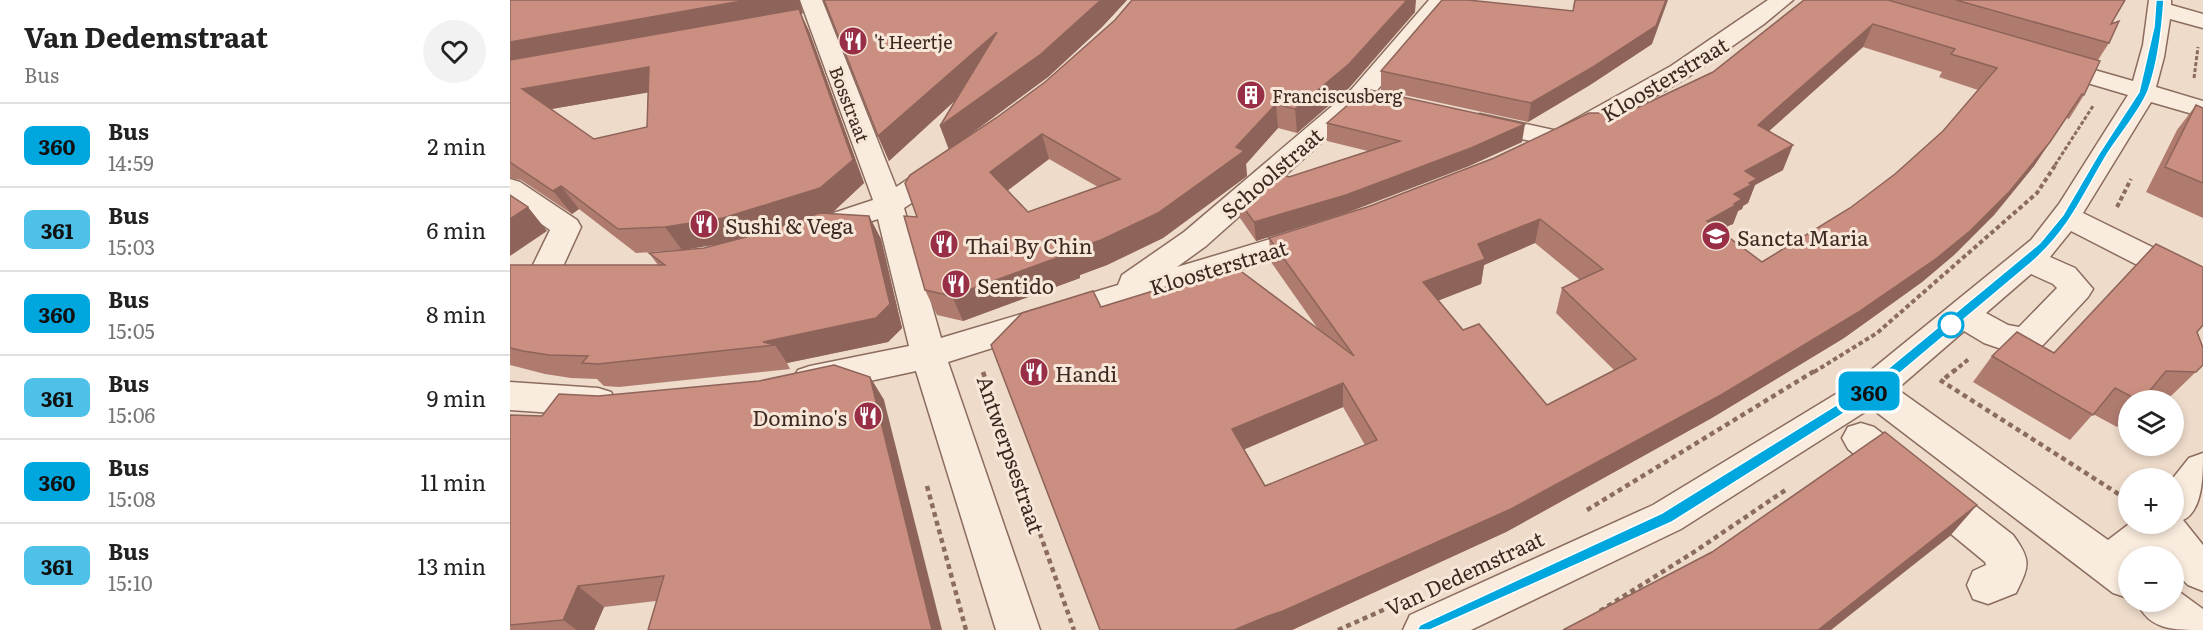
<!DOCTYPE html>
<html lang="en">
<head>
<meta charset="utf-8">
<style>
  body { margin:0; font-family:Literata,serif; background:#f2f2f2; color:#222; height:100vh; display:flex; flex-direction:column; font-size:22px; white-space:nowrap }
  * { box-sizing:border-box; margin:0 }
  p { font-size:20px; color:#767676 }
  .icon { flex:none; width:33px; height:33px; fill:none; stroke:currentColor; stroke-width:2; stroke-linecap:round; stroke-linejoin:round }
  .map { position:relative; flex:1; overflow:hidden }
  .drawer { display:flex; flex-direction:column; background:#fff; width:510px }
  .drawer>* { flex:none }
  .badge { padding:0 12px; border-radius:9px; font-size:21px; line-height:39px }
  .fabs { position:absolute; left:1608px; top:390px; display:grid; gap:12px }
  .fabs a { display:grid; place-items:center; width:66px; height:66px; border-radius:50%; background:#fff; box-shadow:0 3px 9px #0003; font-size:30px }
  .map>.badge { position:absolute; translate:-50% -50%; box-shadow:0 0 0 3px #fff }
  .round { display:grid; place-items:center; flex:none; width:63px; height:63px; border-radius:32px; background:#f2f2f2 }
  .head { display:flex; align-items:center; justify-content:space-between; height:102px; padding:0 24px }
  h1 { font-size:28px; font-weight:700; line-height:45px }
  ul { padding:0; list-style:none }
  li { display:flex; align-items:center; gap:18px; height:84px; padding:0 24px; border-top:2px solid #e0e0e0 }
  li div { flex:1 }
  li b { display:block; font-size:22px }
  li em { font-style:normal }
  li .badge { min-width:66px; font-weight:700; text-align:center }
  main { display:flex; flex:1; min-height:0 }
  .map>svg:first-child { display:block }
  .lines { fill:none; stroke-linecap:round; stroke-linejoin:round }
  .minor-casing { stroke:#8b6c5e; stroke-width:3 }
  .path-far2 { stroke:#8b6c5e; stroke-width:3; stroke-dasharray:4 2; stroke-linecap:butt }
  .path-far1 { stroke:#8b6c5e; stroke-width:4; stroke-dasharray:4.5 3; stroke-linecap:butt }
  .path { stroke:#8b6c5e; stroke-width:4.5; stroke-dasharray:5 4; stroke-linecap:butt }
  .minor { fill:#f9ebdd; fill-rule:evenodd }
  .wall { fill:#af7b6f; fill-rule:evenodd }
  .shaded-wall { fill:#8e645a }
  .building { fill:#cb8f81; stroke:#8e645a; stroke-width:1.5; fill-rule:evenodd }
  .line { fill:#00a6de; stroke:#fff; stroke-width:1.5 }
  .stop-dot { fill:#fff; stroke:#00a6de; stroke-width:3 }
  .labels { text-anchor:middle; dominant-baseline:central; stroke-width:6; stroke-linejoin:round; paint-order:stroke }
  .far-poi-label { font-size:18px; fill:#3c2821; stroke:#f6e7d9; text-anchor:start }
  .far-street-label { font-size:18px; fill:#3c2821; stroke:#f6e7d9 }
  .street-label { font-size:21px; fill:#3c2821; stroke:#f6e7d9 }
  .poi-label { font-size:21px; fill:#3c2821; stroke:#f6e7d9; text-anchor:start }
</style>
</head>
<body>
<main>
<section class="drawer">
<div class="head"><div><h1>Van Dedemstraat</h1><p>Bus</p></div><a class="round"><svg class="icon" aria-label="heart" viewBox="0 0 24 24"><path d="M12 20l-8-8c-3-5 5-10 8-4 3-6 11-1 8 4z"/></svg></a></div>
<ul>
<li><span class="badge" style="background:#00a6de;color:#111">360</span><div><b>Bus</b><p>14:59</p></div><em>2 min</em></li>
<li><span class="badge" style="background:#4ec1e8;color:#111">361</span><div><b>Bus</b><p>15:03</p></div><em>6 min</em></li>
<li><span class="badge" style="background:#00a6de;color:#111">360</span><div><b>Bus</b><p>15:05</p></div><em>8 min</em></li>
<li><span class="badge" style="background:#4ec1e8;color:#111">361</span><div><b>Bus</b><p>15:06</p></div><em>9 min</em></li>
<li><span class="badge" style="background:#00a6de;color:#111">360</span><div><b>Bus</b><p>15:08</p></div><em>11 min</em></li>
<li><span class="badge" style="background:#4ec1e8;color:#111">361</span><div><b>Bus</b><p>15:10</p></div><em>13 min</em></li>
</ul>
</section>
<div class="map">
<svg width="1693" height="630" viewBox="0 0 1693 630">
  <rect width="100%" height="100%" fill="#eedbca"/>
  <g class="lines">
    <g class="minor-casing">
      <g id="minor">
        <path d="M290,0H312L386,187C404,176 424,156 446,162L450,168L446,174L394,208L431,338L608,285L612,275L674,232L841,90L919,0H942L859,100L696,246L667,267L804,226L815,229L819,236L815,243L438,362L530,630H486L406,371L300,394L288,390L282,380L288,370L300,366L399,346L368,219L307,239L296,236L292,229L296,222L363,200Z"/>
        <polygon points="1258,0 1283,0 1254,24 1178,77 1098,124 1060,141 1058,145 1048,147 970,130 961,128 957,122 961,116 970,114 1048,131 1051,127 1161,66"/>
        <path d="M1639,0H1661V5L1693,14V28L1660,19L1654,57L1646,87L1693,101V117L1641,102L1573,213L1693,272V296L1682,293L1561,231L1540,257L1565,268L1583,289L1578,297L1533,345L1506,354L1474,343L1454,331L1387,389L1598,540L1619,524H1664L1663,478L1679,458L1693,453C1693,475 1693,511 1673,520L1693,545V591L1678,585L1664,571V556H1652L1647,550L1639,556H1618V598L1603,593L1361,408L1171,529L961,630H893L900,615L1143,505L1349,380L1521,240L1549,204L1618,95L1530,69L1527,64L1530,59L1539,57L1623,81L1633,45ZM1521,274L1543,284L1547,288L1509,327L1498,325L1476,313Z"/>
        <polygon points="0,179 10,182 67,220 71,227 49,275 38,278 27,275 22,267 40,230 0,202"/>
        <polygon points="0,382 88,388 101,392 106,402 101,412 88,416 0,410"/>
        <path d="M1351,423L1364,427L1503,535C1522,561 1519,566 1506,593L1478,604L1463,599L1457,585L1463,571L1476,565L1475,562L1338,449L1332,438L1338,427Z"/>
        <path d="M1664,588L1693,609V630C1663,630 1639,630 1627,602H1664Z"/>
      </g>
    </g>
    <g class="path-far2">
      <polyline points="1684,78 1688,47"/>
      <polyline points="1545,165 1583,106"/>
    </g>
    <g class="path-far1">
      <polyline points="1607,207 1621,179"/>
      <polyline points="1304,372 1367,333 1527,193 1546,164"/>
      <polyline points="1443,372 1460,358"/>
    </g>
    <g class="path">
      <polyline points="473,372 564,630"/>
      <polyline points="1435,378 1445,370"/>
      <polyline points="1430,380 1618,500"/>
      <polyline points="417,486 456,630"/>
      <polyline points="1077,510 1306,370"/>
      <polyline points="1090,611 1184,552 1277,489"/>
      <polyline points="828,630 880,607"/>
    </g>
    <use href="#minor" class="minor"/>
  </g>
  <g class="wall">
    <path d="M0,0L293,13L291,14L299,31L354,183L323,212L317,214L359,216L371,239L392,328L378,342L277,363L280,369L109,387L94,386L87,379L61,378L35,374L0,365V265H148L139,253L171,250L126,253L69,209L62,214L11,180L0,178ZM138,92L137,127L84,139L42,109ZM207,244L194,248L172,250Z"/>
    <path d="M314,0H617L592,27L538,77L458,136L905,12L839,88L787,133L768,128L736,164L737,176L653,238L597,265L570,275V278L453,321L427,315L415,290L407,217L439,149L430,126L446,99L379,161L368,136ZM539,159L588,187L518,212L497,191Z"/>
    <path d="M1294,0H1615L1601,24L1599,43L1588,60L1574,95L1559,119L1556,118L1524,166L1484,215L1444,255L1412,282L1334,338L1200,419L996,532L782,630L591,307L808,329L761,262L759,238L860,206L1114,114L1203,72ZM1353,47L1432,72L1429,77L1468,90L1433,131L1385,174L1340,208L1252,262L1212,233L1217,230L1218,226L1223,224L1228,211L1232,209L1233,206L1238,203L1245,185L1273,170L1259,131ZM1025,243L1070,280L1052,288L1046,313L1104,370L1037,405L953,330L928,300L971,284L974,265ZM833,407L855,445L755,486L734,449Z"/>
    <polygon points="1142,44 1080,85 1018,122 871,90 871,71"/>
    <polygon points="1686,105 1693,108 1693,218 1636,192 1667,130"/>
    <polygon points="817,123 1012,142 959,166 836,213 746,241 730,218 728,200 779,177 858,151 817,141"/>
    <polygon points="1687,332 1693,365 1660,397 1636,396 1632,400 1618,400 1618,415 1607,427 1583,414 1560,440 1463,382 1482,356 1544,353"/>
    <polygon points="360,377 374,400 146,601 94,607 84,630 0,630 0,415 32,416 88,396"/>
  </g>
  <g class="shaded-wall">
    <polygon points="237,0 289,0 293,13 291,14 299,31 354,183 323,212 228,241 172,250 155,227 290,14 0,67 0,42"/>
    <polygon points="591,0 617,0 592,27 538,77 439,150 430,126"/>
    <polygon points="897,0 906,0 905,12 839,88 787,133 785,109"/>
    <polygon points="1156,0 1158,0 1142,44 1080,85 1018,122 1021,103"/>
    <polygon points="1363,24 1353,47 1239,149 1248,125"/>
    <polygon points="487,32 494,56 379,161 368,136"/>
    <polygon points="139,67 153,90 29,111 12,89"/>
    <polygon points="1572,94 1524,166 1484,215 1444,255 1412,282 1334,338 1200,419 996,532 782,630 724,630"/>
    <polygon points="766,104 768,128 736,164 737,176 653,238 597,265 570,275 570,278 453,321 442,296 562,250 726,147"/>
    <polygon points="1015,124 1012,142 959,166 836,213 746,241 744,222"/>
    <polygon points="532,134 539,159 489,197 480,172"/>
    <polygon points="1283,145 1273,170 1245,185 1238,203 1233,206 1232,209 1228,211 1223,224 1218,226 1217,230 1188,246 1197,221 1235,171"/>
    <polygon points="51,186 69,209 62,214 43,191"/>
    <polygon points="18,207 37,231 0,256 0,219"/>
    <polygon points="359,216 371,239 392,328 378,342 277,363 265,345 253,342"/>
    <polygon points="1030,219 1025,243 974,265 971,284 912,307 913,282 968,244"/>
    <polygon points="360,377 374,400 432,630 422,630"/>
    <polygon points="833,383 833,407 726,453 722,429"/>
    <polygon points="1467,505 1440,536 1321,630 1308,630"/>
    <polygon points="68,586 94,607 84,630 67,630 53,620"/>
  </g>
  <g class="building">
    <polygon points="0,0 237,0 0,42"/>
    <polygon points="314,0 591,0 531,54 430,126 487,32 368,136"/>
    <path d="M622,0H897L839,64L785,109L766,104L726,147L734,151L648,213L591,240L562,250L563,252L442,296L415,290L394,216L407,217L395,183L400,175L486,118L535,82L605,20ZM532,134L610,179L518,212L480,172Z"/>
    <polygon points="932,0 958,0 1063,11 1065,0 1156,0 1146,26 1083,67 1021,103 871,71"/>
    <path d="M1294,0H1378L1590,61L1574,95L1572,94L1540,142L1500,191L1460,231L1427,258L1347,313L1211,395L1001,509L773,611L758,616L724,630H590L481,345L512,313L583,291L591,307L724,266L844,356L759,238L860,206L984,158L1079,113H1108L1111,111L1114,114L1203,72ZM1363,24L1445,49L1441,54L1487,68L1433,131L1385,174L1340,208L1252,262L1197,221L1226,205L1224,204L1232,199L1224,194L1241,185L1239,183L1247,179L1235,171L1283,145L1248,125ZM1030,219L1093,269L1052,288L1126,359L1037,405L969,324L953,330L913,282L975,259L968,244ZM833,383L867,440L755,486L722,429Z"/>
    <polygon points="1446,0 1615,0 1601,24 1609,21 1599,43"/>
    <path d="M289,9L343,160L310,188L213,218L155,227L108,229L51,186L43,191L0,162V60ZM139,67L137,127L84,139L12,89Z"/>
    <polygon points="856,89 1015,124 961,148 836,195 744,222 728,200 763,170 779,177 890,141 817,123"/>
    <polygon points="1686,105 1693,108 1693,183 1655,167"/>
    <polygon points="0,195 18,207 0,219"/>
    <polygon points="310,213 359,216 380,304 366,318 253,342 265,345 88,364 72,363 78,356 39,355 13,351 0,348 0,265 155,265 139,253 194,248 247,234"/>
    <polygon points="1646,244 1693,267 1693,325 1687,332 1693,348 1693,365 1686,372 1656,371 1632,400 1628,400 1605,388 1583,415 1482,356 1507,332 1544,353"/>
    <polygon points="324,365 360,377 422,630 138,630 154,576 68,586 53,620 0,625 0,415 32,416 49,394 88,396 249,381"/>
    <polygon points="1375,432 1467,505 1308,630 1053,630 1202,552"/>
  </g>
  <path class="line" d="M1646,0H1654C1652,30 1648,63 1638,91C1630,111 1610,134 1598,153C1573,194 1560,229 1522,262L1366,393L1162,522L920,630H907L910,625L1152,513L1357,386L1530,243L1553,215L1588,155L1629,92L1644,27Z"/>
  <defs>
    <g id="restaurant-disc" transform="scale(1.5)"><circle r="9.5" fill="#992f47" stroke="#f6e7d9"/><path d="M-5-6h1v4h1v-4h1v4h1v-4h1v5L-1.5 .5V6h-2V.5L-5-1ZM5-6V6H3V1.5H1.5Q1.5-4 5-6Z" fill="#fff"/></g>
    <g id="building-disc" transform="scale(1.5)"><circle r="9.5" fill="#992f47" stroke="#f6e7d9"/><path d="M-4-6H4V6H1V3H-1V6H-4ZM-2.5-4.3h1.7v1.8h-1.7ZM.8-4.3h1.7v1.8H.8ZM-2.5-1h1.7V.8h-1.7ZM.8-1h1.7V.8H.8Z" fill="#fff"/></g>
    <g id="school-disc" transform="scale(1.5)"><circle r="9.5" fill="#992f47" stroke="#f6e7d9"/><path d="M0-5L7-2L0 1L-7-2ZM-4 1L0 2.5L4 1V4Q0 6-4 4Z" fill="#fff"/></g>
  </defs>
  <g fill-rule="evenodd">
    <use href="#restaurant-disc" x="343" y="41"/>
    <use href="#building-disc" x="741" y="95"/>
    <use href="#restaurant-disc" x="194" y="224"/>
    <use href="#school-disc" x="1206" y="236"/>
    <use href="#restaurant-disc" x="434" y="244"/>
    <use href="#restaurant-disc" x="446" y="284"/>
    <use href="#restaurant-disc" x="524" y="372"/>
    <use href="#restaurant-disc" x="358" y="416"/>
  </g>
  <circle class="stop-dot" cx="1441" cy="325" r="12"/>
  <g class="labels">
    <g class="far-poi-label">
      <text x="364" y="41">'t Heertje</text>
      <text x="762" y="95">Franciscusberg</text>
    </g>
    <g class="far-street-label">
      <text transform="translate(340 104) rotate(69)">Bosstraat</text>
    </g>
    <g class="street-label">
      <text transform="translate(1154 78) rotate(-31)">Kloosterstraat</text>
      <text transform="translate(761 172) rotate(-41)">Schoolstraat</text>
      <text transform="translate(708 266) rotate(-17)">Kloosterstraat</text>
      <text transform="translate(502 454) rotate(71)">Antwerpsestraat</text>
      <text transform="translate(954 572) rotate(-25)">Van Dedemstraat</text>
    </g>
    <g class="poi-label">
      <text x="215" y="224">Sushi &amp; Vega</text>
      <text x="1227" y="236">Sancta Maria</text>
      <text x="455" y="244">Thai By Chin</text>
      <text x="467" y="284">Sentido</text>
      <text x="545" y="372">Handi</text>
      <text x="337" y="416" text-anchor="end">Domino's</text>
    </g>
  </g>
</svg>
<div class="fabs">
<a><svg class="icon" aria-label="layers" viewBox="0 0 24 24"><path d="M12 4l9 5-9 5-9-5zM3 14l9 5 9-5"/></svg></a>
<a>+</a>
<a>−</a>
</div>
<b class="badge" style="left:1359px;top:391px;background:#00a6de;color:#111">360</b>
</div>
</main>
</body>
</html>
